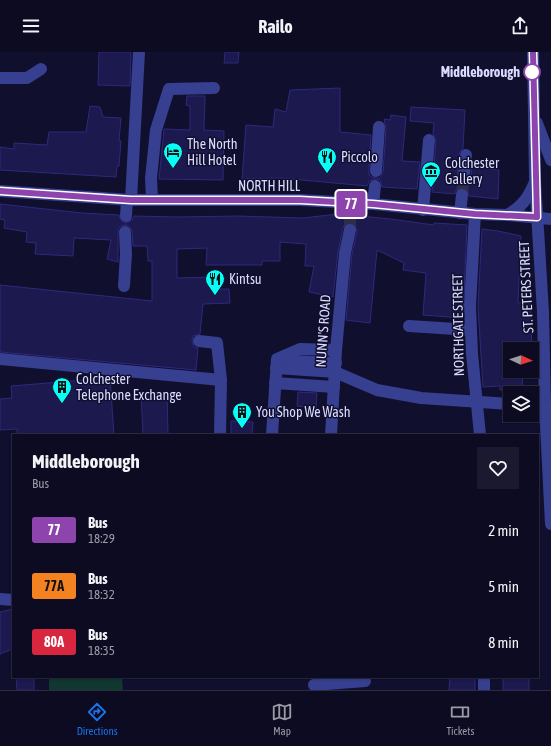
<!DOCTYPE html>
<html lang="en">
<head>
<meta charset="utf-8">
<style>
  body { margin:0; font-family:"Asap Condensed",sans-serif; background:#1a192f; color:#f1f3f6; height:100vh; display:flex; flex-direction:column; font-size:15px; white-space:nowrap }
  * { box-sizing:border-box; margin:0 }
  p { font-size:13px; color:#9a9ba5 }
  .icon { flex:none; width:22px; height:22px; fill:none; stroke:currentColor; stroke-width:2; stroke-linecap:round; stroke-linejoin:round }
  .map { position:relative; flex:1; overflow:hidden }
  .side { position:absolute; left:12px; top:382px; width:527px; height:244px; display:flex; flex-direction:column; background:#0c0b22; border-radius:0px; box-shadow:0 1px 3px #0004,0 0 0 1px #2c2b40 }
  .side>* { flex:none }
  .badge { padding:0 8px; border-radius:3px; font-size:14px; line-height:26px }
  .needle { width:26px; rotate:94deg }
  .controls { position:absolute; left:503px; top:290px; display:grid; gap:8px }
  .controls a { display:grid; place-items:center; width:36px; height:36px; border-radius:0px; background:#0c0b22; box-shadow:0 1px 3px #0004,0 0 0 1px #2c2b40; font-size:20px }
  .map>.badge { position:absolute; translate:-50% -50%; box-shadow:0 0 0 2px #fff }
  .round { display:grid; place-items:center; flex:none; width:42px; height:42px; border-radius:0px; background:#1a192f }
  .overview { display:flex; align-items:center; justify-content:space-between; height:68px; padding:0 20px }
  h1 { font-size:19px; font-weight:700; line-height:30px }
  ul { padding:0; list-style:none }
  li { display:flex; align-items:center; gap:12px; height:56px; padding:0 20px }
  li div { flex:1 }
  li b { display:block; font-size:15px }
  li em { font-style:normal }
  li .badge { min-width:44px; font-weight:700; text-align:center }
  header { display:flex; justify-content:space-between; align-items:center; height:52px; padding:0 20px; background:#0c0b22; font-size:18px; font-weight:700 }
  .tabs { display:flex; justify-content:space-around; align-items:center; height:56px; border-top:1px solid #2c2b40; background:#0c0b22; font-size:11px; color:#9a9ba5 }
  .tabs a { display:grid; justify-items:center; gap:2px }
  .tabs .current { color:#1a73e8 }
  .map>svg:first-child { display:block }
  .green { fill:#113731 }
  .building { fill:#1c194f; stroke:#2e297e }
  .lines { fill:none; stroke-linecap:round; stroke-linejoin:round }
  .minor-tunnel { stroke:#2e2e4c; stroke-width:12; stroke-dasharray:12 6; stroke-linecap:butt }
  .minor { stroke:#363f90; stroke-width:12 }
  .line-casing { stroke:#fff; stroke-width:9 }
  .line { stroke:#8e44ad; stroke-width:6 }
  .stop-dot { fill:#fff; stroke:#8e44ad; stroke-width:2 }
  .labels { text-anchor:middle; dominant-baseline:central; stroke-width:3; stroke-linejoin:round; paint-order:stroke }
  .stop-label { font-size:14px; font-weight:bold; fill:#dadbff; stroke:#100f2d; text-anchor:end }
  .poi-label { font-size:14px; fill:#dadbff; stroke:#100f2d; text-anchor:start }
  .street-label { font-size:14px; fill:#dadbff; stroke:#100f2d }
</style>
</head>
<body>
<header><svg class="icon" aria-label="menu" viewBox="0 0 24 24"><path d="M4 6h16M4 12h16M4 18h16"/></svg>Railo<svg class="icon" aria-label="share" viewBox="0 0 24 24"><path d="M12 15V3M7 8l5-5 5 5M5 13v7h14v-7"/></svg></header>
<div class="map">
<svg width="551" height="638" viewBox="0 0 551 638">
  <rect width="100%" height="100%" fill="#100f2d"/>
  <polygon class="green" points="49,625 122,625 123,638 49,638"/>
  <g class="building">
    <polygon points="99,0 131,0 130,34 98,33"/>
    <polygon points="225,0 239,0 238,11 224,11"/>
    <polygon points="340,36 340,80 371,83 369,118 369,123 372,125 376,126 380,126 383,120 386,76 384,67 390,68 391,63 406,65 402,109 420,110 417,137 382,135 380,128 375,127 369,129 367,134 280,126 242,127 246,73 273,75 275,57 286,60 290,38"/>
    <polygon points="187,44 205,44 204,78 224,79 223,128 159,127 164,77 190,78 190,54 186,53"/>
    <polygon points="90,54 100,55 103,65 121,66 119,89 121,89 119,114 117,114 116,125 0,118 0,95 14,97 14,91 47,93 49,80 86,80"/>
    <polygon points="411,55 465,58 463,96 459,102 457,126 463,130 467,130 471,124 472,115 499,118 498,147 469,144 467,137 462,136 456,138 455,142 432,140 436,89 433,82 434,71 410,69"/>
    <polygon points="0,152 82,161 119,163 122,170 126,171 132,168 134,164 177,165 237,164 303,166 338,162 391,167 434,173 434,171 467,173 463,266 423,263 426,221 403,218 404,211 377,198 370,271 346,268 352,202 357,179 355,173 352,171 348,171 345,173 343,176 338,200 333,245 309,240 314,214 305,214 306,192 280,190 280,209 262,209 262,213 206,213 207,196 177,197 177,226 211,225 212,237 229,237 230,251 203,252 200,282 193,284 192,289 194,295 198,296 196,318 0,300 0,233 152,249 152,209 148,209 147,194 133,194 132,179 129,174 124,173 121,174 118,177 118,210 107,207 111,188 74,186 73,204 35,202 36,191 26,190 27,180 4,176 5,168 0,167"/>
    <polygon points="482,177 498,179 521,184 518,251 530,251 532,297 510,297 510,319 532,319 532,313 532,320 523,320 522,338 500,338 500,334 483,335 478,254"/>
    <polygon points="110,326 114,383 17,383 17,377 0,378 0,347 12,346 11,334"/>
    <polygon points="167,340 168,383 143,383 141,341"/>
    <polygon points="298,340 317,341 316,356 297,354"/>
    <polygon points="231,369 253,370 252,383 231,383"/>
    <polygon points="13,557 13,597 0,602 0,560"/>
    <polygon points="16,625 34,625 34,638 17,638"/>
    <polygon points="450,625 475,625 475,638 449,638"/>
    <rect x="503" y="625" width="26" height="13"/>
  </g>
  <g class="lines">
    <g class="minor-tunnel">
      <polyline points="462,143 464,123"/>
      <polyline points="350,178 350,163"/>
    </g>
    <g class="minor">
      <polyline points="533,0 535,128 543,260 545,354 551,472"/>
      <polyline points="0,26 27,26 41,17"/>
      <polyline points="537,71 551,108"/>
      <polyline points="376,119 379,75"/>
      <polyline points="464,123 466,103"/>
      <polyline points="0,139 131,148 300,148 373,152 475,162 507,163 551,167"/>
      <polyline points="131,148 139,0"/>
      <polyline points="152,148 151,126 156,78 169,37 214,36"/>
      <polyline points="373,152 375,134"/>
      <polyline points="423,158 429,88"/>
      <polyline points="460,161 462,143"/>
      <polyline points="475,162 470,254 472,302 480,383"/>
      <path d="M507,163C521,156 528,146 534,132"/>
      <polyline points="126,164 127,148"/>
      <polyline points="124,234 126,202 125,180"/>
      <polyline points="409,274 471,278"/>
      <polyline points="199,289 217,291 221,328 220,383"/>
      <polyline points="0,307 221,328"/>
      <polyline points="289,309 336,311"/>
      <polyline points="276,316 335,320 377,338 421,346 510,352"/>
      <polyline points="275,331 334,335"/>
      <polyline points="532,353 545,354"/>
      <polyline points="272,383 277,307 300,297 336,298"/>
      <polyline points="331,383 336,298 345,201 350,178"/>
      <polyline points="0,547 13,548"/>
      <polyline points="314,633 365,629"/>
      <polyline points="484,638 484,625"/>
    </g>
  </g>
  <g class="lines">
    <g class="line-casing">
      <polyline id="line" points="0,139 131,148 300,148 373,152 475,162 537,165 533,0"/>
    </g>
    <use href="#line" class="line"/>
  </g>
  <defs>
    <g id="hotel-pin" transform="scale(1)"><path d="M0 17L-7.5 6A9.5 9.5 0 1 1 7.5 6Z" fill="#06fff6" stroke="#100f2d"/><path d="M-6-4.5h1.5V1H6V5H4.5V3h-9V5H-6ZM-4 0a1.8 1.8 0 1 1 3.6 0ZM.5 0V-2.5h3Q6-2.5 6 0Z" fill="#111"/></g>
    <g id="restaurant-pin" transform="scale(1)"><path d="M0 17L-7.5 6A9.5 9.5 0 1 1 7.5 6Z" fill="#06fff6" stroke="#100f2d"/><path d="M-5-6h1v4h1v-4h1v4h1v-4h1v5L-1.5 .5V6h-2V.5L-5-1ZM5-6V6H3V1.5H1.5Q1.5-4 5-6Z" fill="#111"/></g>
    <g id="museum-pin" transform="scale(1)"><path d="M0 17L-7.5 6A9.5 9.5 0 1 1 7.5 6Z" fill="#06fff6" stroke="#100f2d"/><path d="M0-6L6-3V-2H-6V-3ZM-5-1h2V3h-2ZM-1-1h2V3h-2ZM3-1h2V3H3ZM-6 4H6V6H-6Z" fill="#111"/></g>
    <g id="building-pin" transform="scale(1)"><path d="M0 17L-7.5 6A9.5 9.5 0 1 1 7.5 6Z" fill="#06fff6" stroke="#100f2d"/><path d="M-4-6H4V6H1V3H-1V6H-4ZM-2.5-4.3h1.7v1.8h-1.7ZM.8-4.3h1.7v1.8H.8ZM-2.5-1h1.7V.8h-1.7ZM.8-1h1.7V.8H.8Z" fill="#111"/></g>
  </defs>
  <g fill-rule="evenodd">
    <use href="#hotel-pin" x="173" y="100"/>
    <use href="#restaurant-pin" x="327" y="105"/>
    <use href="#museum-pin" x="431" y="119"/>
    <use href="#restaurant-pin" x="215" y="227"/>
    <use href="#building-pin" x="62" y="335"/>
    <use href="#building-pin" x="242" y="360"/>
  </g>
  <circle class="stop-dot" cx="532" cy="20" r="8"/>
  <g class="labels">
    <g class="stop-label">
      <text x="520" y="20">Middleborough</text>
    </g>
    <g class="poi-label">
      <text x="187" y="92">The North<tspan x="187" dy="16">Hill Hotel</tspan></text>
      <text x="341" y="105">Piccolo</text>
      <text x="445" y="111">Colchester<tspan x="445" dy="16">Gallery</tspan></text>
      <text x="229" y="227">Kintsu</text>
      <text x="76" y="327">Colchester<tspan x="76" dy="16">Telephone Exchange</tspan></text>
      <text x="256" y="360">You Shop We Wash</text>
    </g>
    <g class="street-label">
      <text x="269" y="134">NORTH HILL</text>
      <text transform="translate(526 235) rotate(-93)">ST. PETERS STREET</text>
      <text transform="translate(458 273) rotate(-91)">NORTHGATE STREET</text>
      <text transform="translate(323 279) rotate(-86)">NUNN'S ROAD</text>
    </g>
  </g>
</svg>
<div class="controls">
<a><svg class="needle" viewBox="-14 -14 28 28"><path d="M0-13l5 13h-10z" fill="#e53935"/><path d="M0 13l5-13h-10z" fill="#9a9ba5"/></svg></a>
<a><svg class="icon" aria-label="layers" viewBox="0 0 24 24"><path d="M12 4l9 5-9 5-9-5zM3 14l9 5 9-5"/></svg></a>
</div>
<b class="badge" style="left:351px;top:152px;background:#8e44ad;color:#fff">77</b>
<section class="side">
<div class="overview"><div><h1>Middleborough</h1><p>Bus</p></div><a class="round"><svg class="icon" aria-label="heart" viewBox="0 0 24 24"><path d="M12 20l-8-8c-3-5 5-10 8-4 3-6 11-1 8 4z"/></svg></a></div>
<ul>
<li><span class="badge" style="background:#8e44ad;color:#fff">77</span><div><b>Bus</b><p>18:29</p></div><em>2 min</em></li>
<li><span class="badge" style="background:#f58220;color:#111">77A</span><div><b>Bus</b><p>18:32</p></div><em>5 min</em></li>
<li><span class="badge" style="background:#d7263d;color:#fff">80A</span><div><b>Bus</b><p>18:35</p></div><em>8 min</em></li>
</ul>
</section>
</div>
<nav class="tabs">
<a class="current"><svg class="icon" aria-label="directions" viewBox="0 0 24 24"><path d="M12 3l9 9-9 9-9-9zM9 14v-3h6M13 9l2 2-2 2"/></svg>Directions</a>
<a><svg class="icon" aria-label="map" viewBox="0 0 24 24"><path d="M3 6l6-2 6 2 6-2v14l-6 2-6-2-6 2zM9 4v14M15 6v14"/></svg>Map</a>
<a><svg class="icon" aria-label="tickets" viewBox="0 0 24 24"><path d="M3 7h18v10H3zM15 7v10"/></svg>Tickets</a>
</nav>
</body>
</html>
